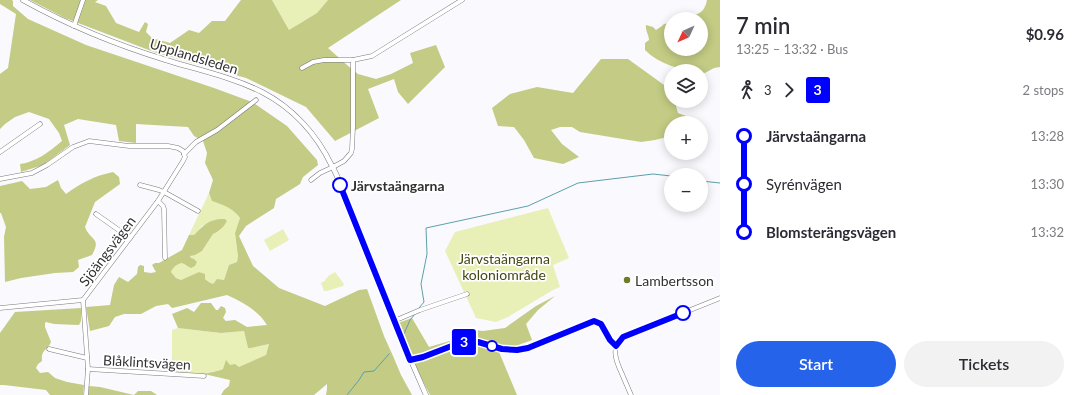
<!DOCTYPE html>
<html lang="en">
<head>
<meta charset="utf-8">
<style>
  body { margin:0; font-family:Lato,sans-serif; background:#f2f2f3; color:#2b2b33; height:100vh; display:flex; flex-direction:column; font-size:15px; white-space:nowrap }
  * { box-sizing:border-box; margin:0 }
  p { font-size:13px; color:#7c7c81 }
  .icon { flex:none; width:22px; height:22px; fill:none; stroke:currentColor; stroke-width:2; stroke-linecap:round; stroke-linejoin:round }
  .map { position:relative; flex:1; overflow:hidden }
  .details { display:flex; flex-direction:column; background:#fff; width:360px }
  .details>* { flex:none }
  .badge { padding:0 8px; border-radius:3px; font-size:14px; line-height:26px }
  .needle { width:26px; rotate:226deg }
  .fabs { position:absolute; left:664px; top:12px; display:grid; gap:8px }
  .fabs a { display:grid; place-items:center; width:44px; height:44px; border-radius:50%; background:#fff; box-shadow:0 2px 10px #0003; font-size:20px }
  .map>.badge { position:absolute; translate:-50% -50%; box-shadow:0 0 0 2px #fff }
  .legs { display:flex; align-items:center; gap:6px; height:44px; padding:0 16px; font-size:13px }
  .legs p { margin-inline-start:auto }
  .headline { display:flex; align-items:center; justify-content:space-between; height:68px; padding:0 16px }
  h1 { font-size:22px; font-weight:600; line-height:30px }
  .action { display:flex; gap:8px; margin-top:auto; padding:8px 16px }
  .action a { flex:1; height:46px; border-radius:24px; background:#2563eb; color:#fff; font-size:16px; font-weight:600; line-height:46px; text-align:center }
  .action a+a { background:#f2f2f3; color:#2b2b33 }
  ul { padding:0 16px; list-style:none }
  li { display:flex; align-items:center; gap:14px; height:48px; font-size:15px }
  li i { display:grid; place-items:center; width:6px; height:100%; margin:0 5px; background:currentColor }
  li i::after { content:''; width:10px; height:10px; margin:-5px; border:3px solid; border-radius:50%; background:#fff }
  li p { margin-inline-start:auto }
  li:first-child i { background:linear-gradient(#0000 50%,currentColor 0) }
  li:last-child i { background:linear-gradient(currentColor 50%,#0000 0) }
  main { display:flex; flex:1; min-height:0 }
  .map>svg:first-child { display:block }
  .green { fill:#e9f0b7 }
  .forest { fill:#c3cb84 }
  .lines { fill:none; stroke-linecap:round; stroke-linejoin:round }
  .stream { stroke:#5da0ab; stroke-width:1 }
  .minor-casing { stroke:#7a797d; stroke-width:5 }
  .tertiary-casing { stroke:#7a797d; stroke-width:5.5 }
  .minor { stroke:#fff; stroke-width:4 }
  .tertiary { stroke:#fff; stroke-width:4.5 }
  .line-1-casing { stroke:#fff; stroke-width:9 }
  .line-1 { stroke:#00f; stroke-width:6 }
  .stop-1-dot { fill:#fff; stroke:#00f; stroke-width:2 }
  .poi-dot { fill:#6f7b28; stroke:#fff; stroke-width:1.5 }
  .labels { text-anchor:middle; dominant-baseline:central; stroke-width:3.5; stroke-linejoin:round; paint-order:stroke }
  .street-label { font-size:14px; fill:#323233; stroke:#fff }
  .stop-label { font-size:14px; font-weight:bold; fill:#323233; stroke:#fff; text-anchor:start }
  .park-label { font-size:14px; fill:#444812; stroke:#fff }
  .poi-label { font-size:14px; fill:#323233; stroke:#fff; text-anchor:start }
</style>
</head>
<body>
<main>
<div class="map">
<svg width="720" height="395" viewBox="0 0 720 395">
  <rect width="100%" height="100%" fill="#faf9fd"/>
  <g class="green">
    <polygon points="272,0 328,0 317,13 289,30"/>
    <path d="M209,193L212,201C223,205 233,208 240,218L235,233L238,256L237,262L229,265L224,280L215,281L213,284C207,281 203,277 200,272L181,280L176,278L171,272C173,267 177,264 182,263L186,266L191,258L190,256L202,251L213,234L217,232L227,221L225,219H222L202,226L194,235H189Z"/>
    <polygon points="548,208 569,258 553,265 560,287 553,290 508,317 496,322 476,318 445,251 455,232"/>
    <polygon points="283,229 289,240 270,251 264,240"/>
    <polygon points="335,272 344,284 343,286 327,291 324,291 321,283 326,280 325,279 328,277 328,276"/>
    <polygon points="178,328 221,333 244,331 248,348 251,348 269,344 266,355 239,368 223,369 219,371 209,372 204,374 172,372 172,330"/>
  </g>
  <g class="forest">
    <path d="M0,0H12L13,1V6L28,19L86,45L214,88L252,102L287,126L317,160L318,165L303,177L300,184L276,199L274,208L246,226L239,236L253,266L279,288L325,306L359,290L367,289L384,336L393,356L401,375L412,395H326L327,389V384L314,395H221L224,390L229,386L230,380L204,374C210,372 217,372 223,369L226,360L230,365L235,364L239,367L266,355L269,344L251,348H248L244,331L221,333L178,328L172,314L187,308L194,312L201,303H211L216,310H218L221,306L225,308L226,312L223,318L226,321L235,320L247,327L267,325C258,310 242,302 227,295L172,308L168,304L156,306L141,314H124L115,317L109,326L90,331L86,307L110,305L114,285L119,277L128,282L137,274L138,267L140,265L144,266V272L151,273L156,272L152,265L155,263H159L182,250L189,235H194C203,225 211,218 225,219L227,221L223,227L217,232L213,234L202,251L195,255L190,256L191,258L194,259L197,262L195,266L191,268L182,263C177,264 173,267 171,272L176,278L181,280L199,272L205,274V279L209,282L213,284L217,279L224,280L229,265L237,262L238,256L235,233L240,218C233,208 223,205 212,201L209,193L213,180L205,163L207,153L203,141L194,136L188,127L136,124V143L119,141L116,125L78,119L64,125L70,145L43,165L21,172L20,164C36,162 49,152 62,141L59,133L49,119L29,112L15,117L5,124L0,129V74L8,68L16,14L0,4Z"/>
    <polygon points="30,0 98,0 95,2 106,6 116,23 139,32 145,22 148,24 146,32 152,38 170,43 189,30 199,33 212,21 225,21 241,0 272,0 289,30 317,13 328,0 401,0 328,48 347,65 358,74 376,79 391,74 413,63 410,53 436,45 445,67 408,104 398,92 394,79 368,89 379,118 335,141 306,107 246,78 154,52 65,18"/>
    <path d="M707,0H720V67L714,68L705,73L701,72V71C681,71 659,64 645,50V43L649,40C649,35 645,30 646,25L653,27L656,30L662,26L664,24L671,23V49H701V19H681C694,15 704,16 707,0Z"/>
    <polygon points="601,59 628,59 671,90 671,101 678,101 676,106 678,113 686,116 693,121 692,123 671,123 671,136 655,140 641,142 580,132 572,127 560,127 551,130 562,144 579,157 563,164 534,158 524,140 514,127 498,126 492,108 510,94 537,87 573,93"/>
    <path d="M113,172L119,177L120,184L95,202L85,227C90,241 102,237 92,255L78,260L79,267L73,272L55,273L21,278L5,282L4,237L6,227L1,213H0V186L22,181L30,189L46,187L58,180L61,188L66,194C81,183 94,176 113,172Z"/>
    <polygon points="555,296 538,310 526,324 532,340 499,352 517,395 430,395 417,370 398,323 412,318 429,347 453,340 474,330 483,331 505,328 536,306"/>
    <path d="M81,308V321L79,325L54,324L46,322L45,323V327L51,342C47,351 41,349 42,361L38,364L36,368L40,373L48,372L55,378L67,382L84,385L83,395H50L46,390L4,385H0V333L15,312Z"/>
    <polygon points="89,386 100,387 134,395 138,391 151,391 157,395 88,395"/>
  </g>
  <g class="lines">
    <g class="stream">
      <polyline points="701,181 720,183"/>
      <polyline points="419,308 424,302 421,284 427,254 426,228 528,206 578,183 653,174 671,176"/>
      <polyline points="404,334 410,320 415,314"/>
      <polyline points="347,395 359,380 364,372 374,371 389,354"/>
    </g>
    <g class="minor-casing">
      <g id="minor">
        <polyline points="74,26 83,0"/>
        <polyline points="302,68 313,62 324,60 353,60 372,56 462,0"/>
        <polyline points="0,152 40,124"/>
        <polyline points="184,154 196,142 217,130 256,100"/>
        <polyline points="0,179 32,173 47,165 73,147 89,141 129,146 168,146 178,148 183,151 184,154"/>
        <polyline points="311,180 320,173 333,167 344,161 351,153 352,149 353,127 353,60"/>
        <polyline points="140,185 159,190 164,192 198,211"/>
        <polyline points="158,201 163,206 164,209 165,258"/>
        <polyline points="96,214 130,238"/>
        <polyline points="0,308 83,300"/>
        <polyline points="394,321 420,310 467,294"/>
        <polyline points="49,349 87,358"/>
        <polyline points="410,360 423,357 463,342 478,342 502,349 517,350 528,348 594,321 601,324 610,340 616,346"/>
        <polyline points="88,369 204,376"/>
        <polyline points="86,395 88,369 83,300 158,201 183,161 185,157 184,154"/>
        <path d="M631,395C628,388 625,381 622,374C615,359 609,344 628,335L720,298"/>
      </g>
    </g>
    <g class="tertiary-casing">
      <path id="tertiary" d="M23,0C68,25 117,45 166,60C198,70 232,77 262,92C293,108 317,135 332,166C339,178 343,192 348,205C356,225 364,245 372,265C389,309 407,352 426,395"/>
    </g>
    <use href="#minor" class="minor"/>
    <use href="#tertiary" class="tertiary"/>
  </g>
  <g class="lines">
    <g class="line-1-casing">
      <polyline id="line-1" points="340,185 410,360 423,357 462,342 478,342 502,349 517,350 528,348 594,321 601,324 610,340 616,346 623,337 683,313"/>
    </g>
    <use href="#line-1" class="line-1"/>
  </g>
  <g class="stop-1-dot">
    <circle cx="340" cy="185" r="7"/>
    <circle cx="683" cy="313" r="7"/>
    <circle cx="492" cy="346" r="5"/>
  </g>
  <circle class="poi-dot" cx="627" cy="280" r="4"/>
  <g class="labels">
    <g class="street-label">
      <text transform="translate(194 56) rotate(17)">Upplandsleden</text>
      <text transform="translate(107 251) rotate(-53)">Sjöängsvägen</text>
      <text transform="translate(147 362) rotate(3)">Blåklintsvägen</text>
    </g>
    <g class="stop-label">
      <text x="351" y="185">Järvstaängarna</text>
    </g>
    <g class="park-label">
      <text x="504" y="258">Järvstaängarna<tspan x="504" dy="16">koloniområde</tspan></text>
    </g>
    <g class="poi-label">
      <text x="635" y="280">Lambertsson</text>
    </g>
  </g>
</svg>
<div class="fabs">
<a><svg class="needle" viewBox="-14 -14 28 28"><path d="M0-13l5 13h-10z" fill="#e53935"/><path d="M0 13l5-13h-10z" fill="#7c7c81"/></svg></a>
<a><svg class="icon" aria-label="layers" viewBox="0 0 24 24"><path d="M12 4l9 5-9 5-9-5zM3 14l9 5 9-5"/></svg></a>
<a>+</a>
<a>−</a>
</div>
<b class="badge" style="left:464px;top:342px;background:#00f;color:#fff">3</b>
</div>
<section class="details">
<div class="headline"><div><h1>7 min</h1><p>13:25 – 13:32 · Bus</p></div><b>$0.96</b></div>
<div class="legs"><svg class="icon" aria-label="walk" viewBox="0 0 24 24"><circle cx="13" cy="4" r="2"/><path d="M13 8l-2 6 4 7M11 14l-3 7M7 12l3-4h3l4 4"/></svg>3<svg class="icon" aria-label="forward" viewBox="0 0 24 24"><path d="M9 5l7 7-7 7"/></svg><b class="badge" style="background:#00f;color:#fff">3</b><p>2 stops</p></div>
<ul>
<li><i style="color:#00f"></i><b>Järvstaängarna</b><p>13:28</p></li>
<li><i style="color:#00f"></i><span>Syrénvägen</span><p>13:30</p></li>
<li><i style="color:#00f"></i><b>Blomsterängsvägen</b><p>13:32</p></li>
</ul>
<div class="action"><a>Start</a><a>Tickets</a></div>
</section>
</main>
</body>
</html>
